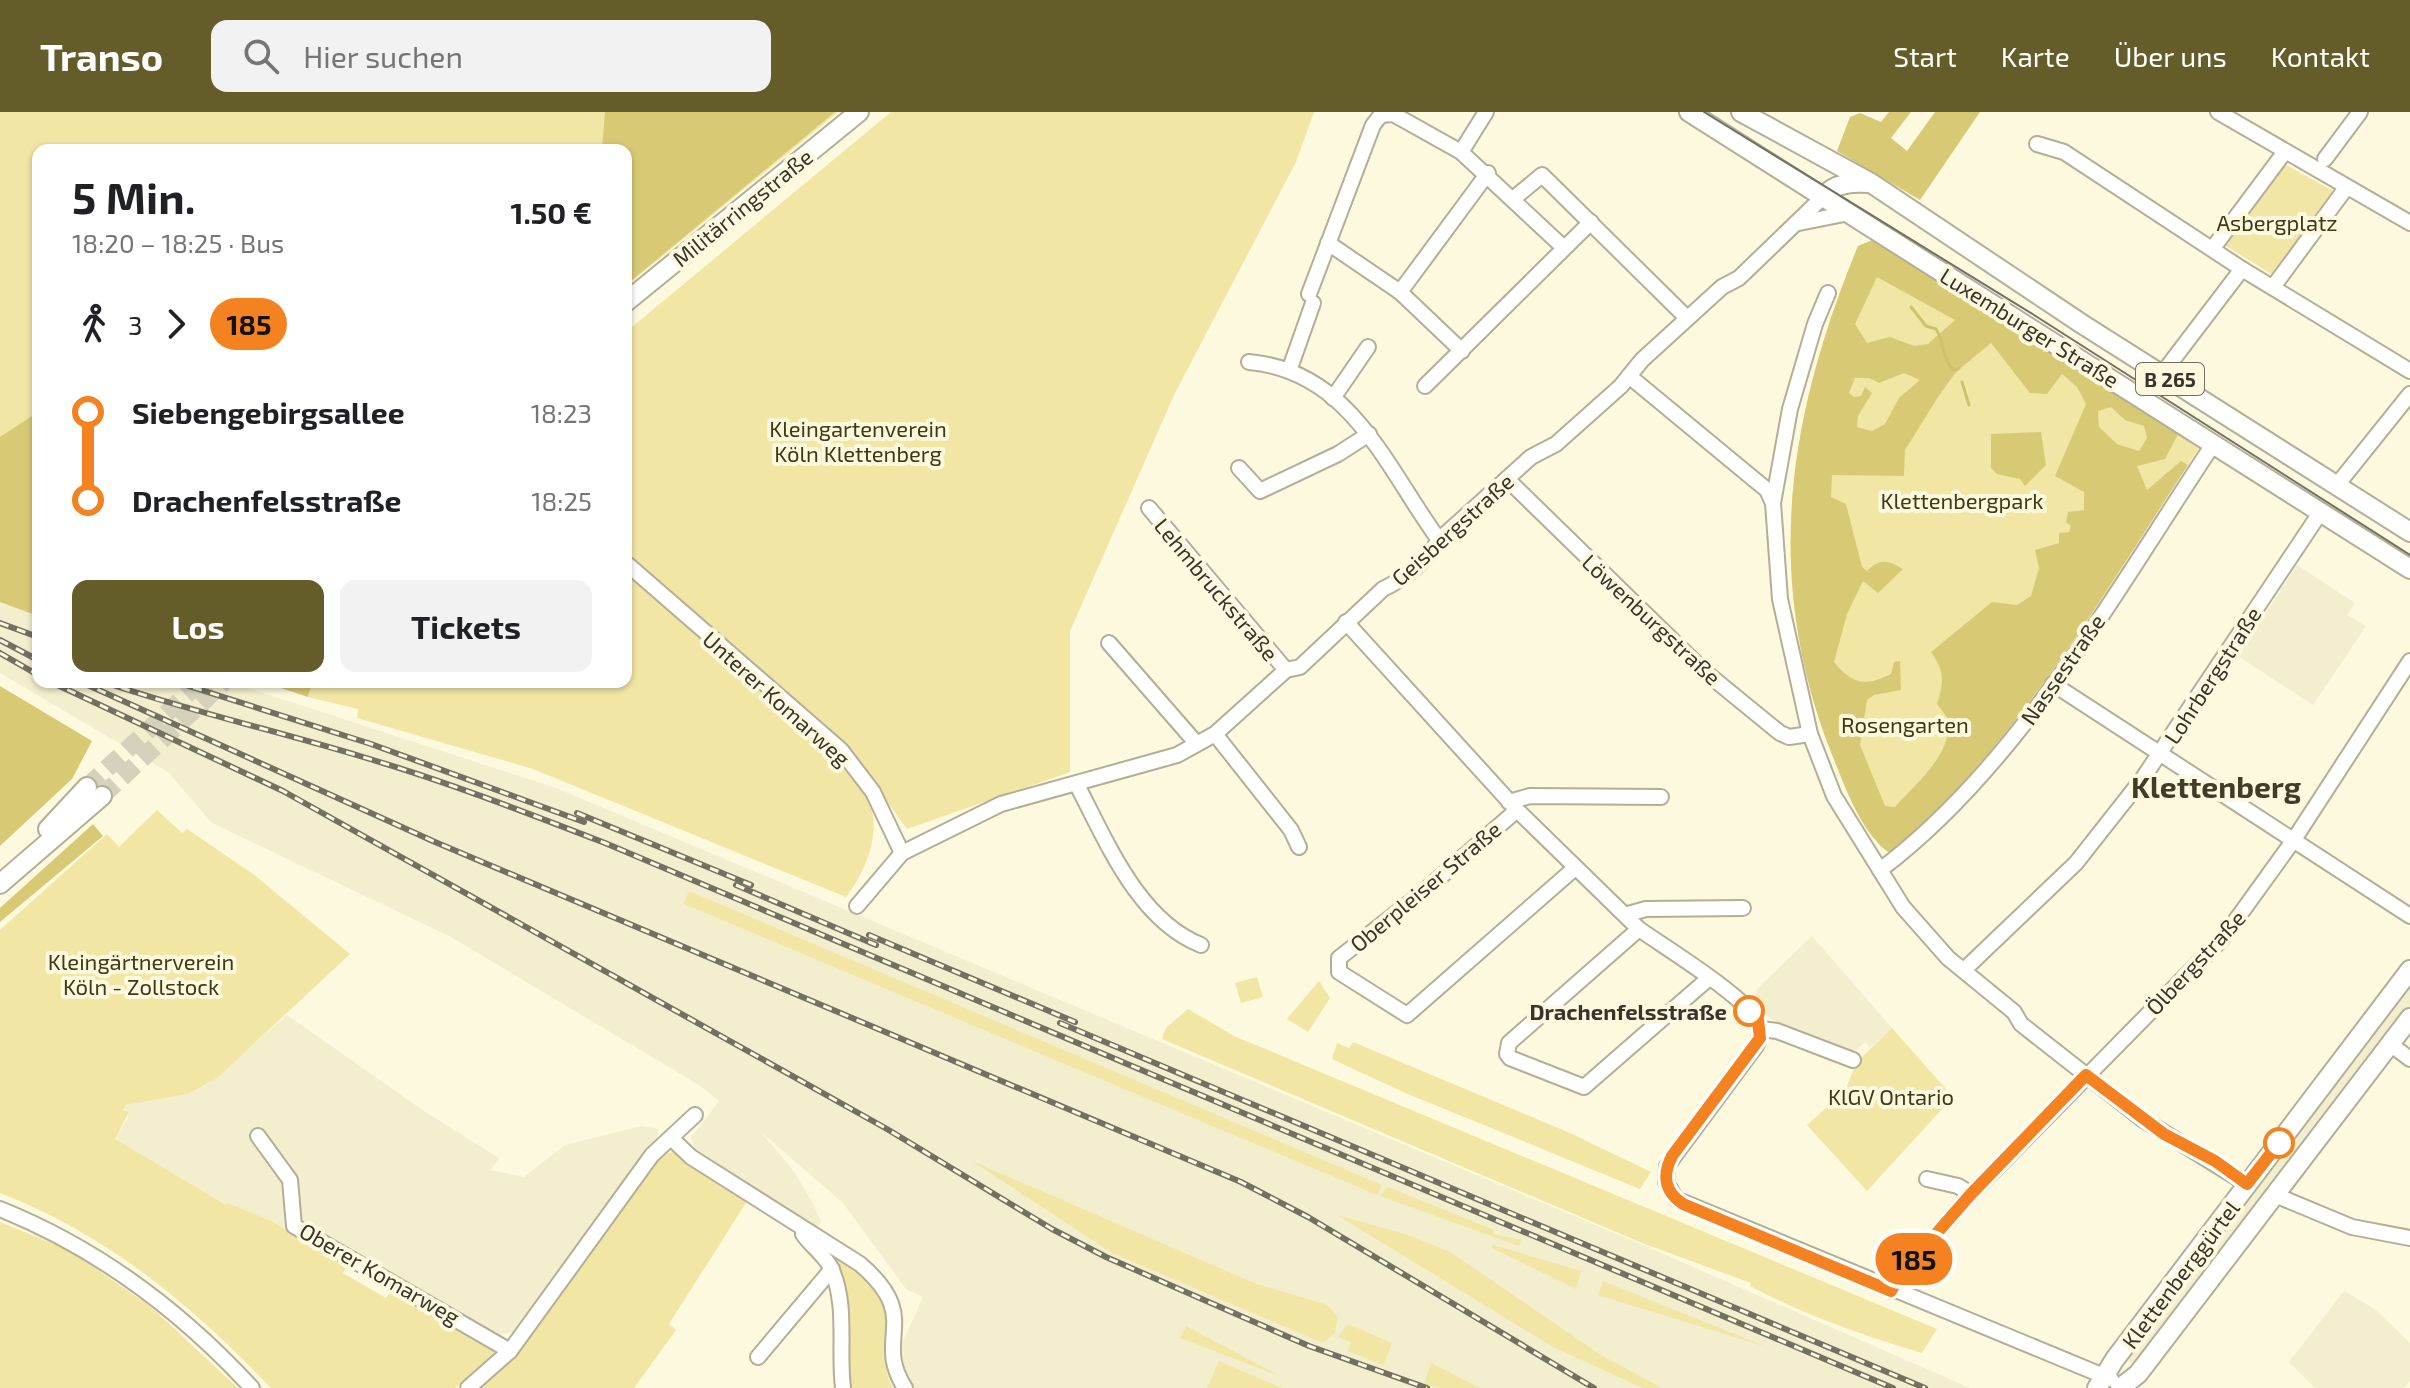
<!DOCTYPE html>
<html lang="de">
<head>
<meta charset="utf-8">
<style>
  body { margin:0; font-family:"Exo 2",sans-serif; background:#f2f2f2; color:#202124; height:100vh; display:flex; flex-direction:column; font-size:30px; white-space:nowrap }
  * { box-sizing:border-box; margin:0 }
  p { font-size:26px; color:#757577 }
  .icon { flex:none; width:44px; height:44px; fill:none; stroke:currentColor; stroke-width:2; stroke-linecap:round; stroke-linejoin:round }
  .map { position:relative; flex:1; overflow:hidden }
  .panel { position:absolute; left:32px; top:32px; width:600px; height:544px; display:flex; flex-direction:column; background:#fff; border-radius:16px; box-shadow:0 2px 6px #0004 }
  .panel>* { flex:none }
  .badge { padding:0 16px; border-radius:26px; font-size:28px; line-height:52px }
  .map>.badge { position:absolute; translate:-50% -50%; box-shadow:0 0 0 4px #fff }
  .legs { display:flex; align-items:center; gap:12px; height:88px; padding:0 40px; font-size:26px }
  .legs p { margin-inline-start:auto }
  .overview { display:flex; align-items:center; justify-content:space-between; height:136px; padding:0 40px }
  h1 { font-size:44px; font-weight:700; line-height:60px }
  .primary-button { display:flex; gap:16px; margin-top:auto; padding:16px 40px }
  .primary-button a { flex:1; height:92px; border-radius:16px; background:#655d29; color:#fff; font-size:32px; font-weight:700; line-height:92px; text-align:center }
  .primary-button a+a { background:#f2f2f2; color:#202124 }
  ul { padding:0 40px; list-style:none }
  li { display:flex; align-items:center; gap:28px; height:88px; font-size:30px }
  li i { display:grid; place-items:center; width:12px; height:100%; margin:0 10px; background:currentColor }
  li i::after { content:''; width:20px; height:20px; margin:-10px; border:6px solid; border-radius:50%; background:#fff }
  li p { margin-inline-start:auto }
  li:first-child i { background:linear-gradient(#0000 50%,currentColor 0) }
  li:last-child i { background:linear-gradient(currentColor 50%,#0000 0) }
  header { display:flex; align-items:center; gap:48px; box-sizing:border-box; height:112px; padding:0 40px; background:#655d29; color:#fff }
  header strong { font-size:38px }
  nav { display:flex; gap:44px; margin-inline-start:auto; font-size:28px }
  .search { width:560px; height:72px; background:#f2f2f2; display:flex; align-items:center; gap:20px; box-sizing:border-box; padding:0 28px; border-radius:16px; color:#757577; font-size:30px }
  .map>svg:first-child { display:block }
  .built { fill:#f3eecd }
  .green { fill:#f1e6a4 }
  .forest { fill:#d8ca75; fill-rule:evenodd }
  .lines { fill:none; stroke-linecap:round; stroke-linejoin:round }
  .stream { stroke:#d0c26d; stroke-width:3 }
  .major-tunnel { stroke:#d5d2bb; stroke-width:18; stroke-dasharray:18 9; stroke-linecap:butt }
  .minor-casing { stroke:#b3af97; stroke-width:18 }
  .major-casing { stroke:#b3af97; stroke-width:22 }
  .minor { stroke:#fff; stroke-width:14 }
  .major { stroke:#fff; stroke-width:18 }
  .tram { stroke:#727061; stroke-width:2 }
  .rail-casing { stroke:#727061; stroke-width:6 }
  .rail { stroke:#fdf9df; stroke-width:3; stroke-dasharray:9; stroke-linecap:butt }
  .line-1-casing { stroke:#fff; stroke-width:18 }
  .line-1 { stroke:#f58220; stroke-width:12 }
  .stop-1-dot { fill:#fff; stroke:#f58220; stroke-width:4 }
  .labels { text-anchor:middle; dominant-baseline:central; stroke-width:8; stroke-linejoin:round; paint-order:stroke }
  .shield { fill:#fdf9df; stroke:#727061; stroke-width:2 }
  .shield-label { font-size:20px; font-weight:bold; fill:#37352b }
  .street-label { font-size:22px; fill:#37352b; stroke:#fdf9df }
  .park-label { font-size:22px; fill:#3f3914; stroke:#fdf9df }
  .stop-label { font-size:22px; font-weight:bold; fill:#37352b; stroke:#fdf9df; text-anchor:end }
  .district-label { font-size:30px; font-weight:bold; fill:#403c28; stroke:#fdf9df }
</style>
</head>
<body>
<header>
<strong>Transo</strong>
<div class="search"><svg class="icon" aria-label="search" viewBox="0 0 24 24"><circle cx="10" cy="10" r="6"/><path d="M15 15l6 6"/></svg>Hier suchen</div>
<nav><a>Start</a><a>Karte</a><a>Über uns</a><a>Kontakt</a></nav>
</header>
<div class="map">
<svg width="2410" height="1276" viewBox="0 0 2410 1276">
  <rect width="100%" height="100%" fill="#fdf9df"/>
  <g class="built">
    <polygon points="2297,453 2355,491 2347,503 2366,514 2313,593 2238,544"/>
    <polygon points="0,490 38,504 38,570 229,570 556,676 1643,1133 1970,1276 885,1276 884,1271 923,1185 906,1177 843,1091 761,1020 793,1058 812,1090 821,1110 815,1120 697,1042 691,1026 719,989 699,973 451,825 212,711 168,660 0,561"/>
    <polygon points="1812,824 1892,916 1870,936 1865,930 1856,938 1846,939 1774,909 1755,894 1757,877"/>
    <polygon points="2410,867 2410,895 2136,1254 2122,1245"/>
    <polygon points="287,903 424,999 499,1046 491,1058 524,1065 565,1033 642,1014 658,1017 658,1025 517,1219 499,1223 302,1117 287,1118 229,1091 227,1094 115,1027 126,1009 129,1001 123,998 126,993 188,982 207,972"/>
    <polygon points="2344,1179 2376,1198 2410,1231 2410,1269 2403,1276 2315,1276 2289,1250"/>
  </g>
  <g class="green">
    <polygon points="0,0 838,0 626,174 626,38 38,38 38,504 0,490"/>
    <polygon points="891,0 1314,0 1296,50 1175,281 1070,519 1070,660 907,717 847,634 655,470 626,441 626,220"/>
    <polygon points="2286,53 2335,80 2273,163 2226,134"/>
    <path d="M1873,128L2199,336L2051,564L1891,742C1862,723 1846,677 1833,645C1762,467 1787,307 1858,134Z"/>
    <path d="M626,460C662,493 702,525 735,557C777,598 839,628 866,682C884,717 867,757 846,785L533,657L357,606L358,597L308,585L312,570H626Z"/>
    <path d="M157,698L182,721L187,717L253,762L350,842L217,966L188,982L126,993L123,998L129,1000L115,1027L226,1093L228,1091L271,1109L347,1153L343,1161L386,1186L393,1176L496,1239L494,1246L455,1276H271C193,1194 107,1122 0,1081V818L107,722L119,735Z"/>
    <polygon points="689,779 1382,1073 1377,1083 684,792"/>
    <polygon points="1257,865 1263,885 1241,891 1235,871"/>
    <polygon points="1319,869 1330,886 1308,920 1287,907"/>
    <path d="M1188,897L1234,924L1937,1217L1922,1241C1862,1223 1806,1204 1750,1174L1751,1171L1642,1131L1162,927L1166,916Z"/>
    <polygon points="1892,916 1953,985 1867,1079 1807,1013 1845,979 1856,951"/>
    <polygon points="1353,930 1570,1021 1651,1060 1640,1077 1403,980 1332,947 1337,931 1349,936"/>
    <polygon points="674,1040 749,1086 669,1212 676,1218 634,1276 477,1276 511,1248 662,1042"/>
    <polygon points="972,1049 1254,1171 1327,1193 1338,1205 1335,1221 1323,1231 1112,1141"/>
    <polygon points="1388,1075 1494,1118 1493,1122 1521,1128 1519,1134 1380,1084"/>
    <polygon points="1337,1103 1408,1123 1450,1140 1601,1243 1662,1276 1643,1276 1553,1235"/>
    <polygon points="0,1110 71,1139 151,1195 238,1276 0,1276"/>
    <polygon points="1714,1111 1885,1181 1884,1186 1712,1113"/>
    <path d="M820,1132C835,1143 860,1154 872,1168C905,1208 874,1248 893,1276H846V1212Z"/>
    <polygon points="1493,1133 1581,1159 1576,1177 1492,1136"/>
    <polygon points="1603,1169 1767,1235 1598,1183"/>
    <polygon points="1348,1212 1392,1231 1383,1253 1348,1239 1351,1230 1338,1225"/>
    <polygon points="1186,1214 1280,1264 1180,1226"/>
    <polygon points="1219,1249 1282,1276 1207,1276"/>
    <polygon points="1431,1251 1480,1276 1440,1276 1424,1272"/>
  </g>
  <g class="forest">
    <polygon points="605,0 835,0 626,173 626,38 602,38"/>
    <polygon points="1889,0 1911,0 1891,26 1907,39 1935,0 1980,0 1920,88 1837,39 1850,5 1860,1 1881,10"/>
    <path d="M1873,128L2178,322L2165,347L2137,354L2147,378L2181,349L2188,353C2095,495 2020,627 1891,742C1862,723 1846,677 1833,645C1762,467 1787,307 1858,134ZM1877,165L1955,208L1928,232L1914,234L1890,225L1867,231L1855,212ZM1991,231L2030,281L2047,282L2062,262L2077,275L2086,292L2055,364L2084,380V398L2068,400L2066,410L2071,414L2069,420L2059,421V431L2035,438L2039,456L2031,484L2017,493L1992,490L1931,540C1945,560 1944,570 1937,592L1949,608C1950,645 1918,669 1895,695L1885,694L1860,633L1867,588L1874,583L1901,578L1900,549L1894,550L1891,562C1865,575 1852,572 1834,550L1847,502L1863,469L1878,481L1903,457C1889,448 1879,446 1867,459L1862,455L1846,392L1831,385L1832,363L1904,364L1905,338L1938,285L1956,260ZM1904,261L1920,268L1899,286L1885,312L1872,319L1857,315L1858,304L1872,281L1865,275L1861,284L1854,285L1849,281L1855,266H1869L1879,271ZM2111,295L2125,308L2144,314L2147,326L2139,339L2117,332L2099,315L2098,299Z"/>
    <polygon points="38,300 38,504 0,490 0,325"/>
    <polygon points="2041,320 2046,353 2025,374 2020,367 1997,362 1991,356 1991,322"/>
    <polygon points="263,570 312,570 308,585"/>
    <polygon points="0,574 92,629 72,667 0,734"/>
    <polygon points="93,712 103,724 0,810 0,796"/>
  </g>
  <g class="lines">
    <g class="stream">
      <path d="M1911,195L1926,214L1936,217C1945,231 1941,247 1955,259L1959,256"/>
      <polyline points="1962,270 1969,293"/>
    </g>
    <g class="major-tunnel">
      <polyline points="87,675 200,570"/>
      <polyline points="102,684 224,570"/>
    </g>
    <g class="minor-casing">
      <g id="minor">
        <polyline points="2218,0 2410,111"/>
        <polyline points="1381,3 1393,2 1461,40 1563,135"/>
        <polyline points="2037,32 2064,40 2242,157 2410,259"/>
        <polyline points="1461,40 1486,0"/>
        <polyline points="2325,47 2360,0"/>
        <polyline points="1513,87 1542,63 1687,206"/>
        <polyline points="1799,111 1849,101"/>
        <polyline points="1328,131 1400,180 1462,239"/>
        <polyline points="2213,136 2284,41"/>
        <polyline points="2273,175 2346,76"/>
        <polyline points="1400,180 1488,61"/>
        <polyline points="1828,181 1815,212 1790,297 1773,391 1780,487 1810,622 1834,684 1903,795 1948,846 2014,900 2021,912 2142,1007 2247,1072"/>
        <polyline points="1309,182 1373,13 1381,3"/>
        <path d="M1249,250C1351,259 1387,357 1439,428"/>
        <polyline points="1289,259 1313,191"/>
        <polyline points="2162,262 2242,157"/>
        <polyline points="1629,264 1767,378 1773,391"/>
        <polyline points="1425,274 1591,110"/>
        <polyline points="1333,286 1368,235"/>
        <polyline points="1239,356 1260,379 1338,342 1369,322"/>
        <polyline points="1507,367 1704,559 1780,621 1789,625 1810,622"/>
        <polyline points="2337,373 2410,282"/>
        <polyline points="1149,396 1286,558"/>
        <polyline points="626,451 841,638 873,680 902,741"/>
        <path d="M1346,510L1517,698L1639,817C1666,836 1746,885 1758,910C1762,918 1760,926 1756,934L1667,1054L1666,1070L1676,1087L2111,1267"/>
        <polyline points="1109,531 1197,632"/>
        <polyline points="2053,572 2410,804"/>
        <polyline points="1215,622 1291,718 1299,735"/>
        <path d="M1077,673C1107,730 1138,808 1201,833"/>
        <polyline points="1509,690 1530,684 1661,685"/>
        <polyline points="1517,698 1422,781 1339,846 1339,860 1407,903 1575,756"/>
        <path d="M1880,758C2019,654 2118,475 2214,331"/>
        <path d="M857,794L902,741L1001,692L1177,643L1215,622L1286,558L1300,555L1383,477C1406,466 1425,450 1439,428L1531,345L1556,332L1621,274L1642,248L1722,175L1739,166L1824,84"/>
        <polyline points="1628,802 1646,797 1743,796"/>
        <polyline points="1639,817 1509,931 1507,942 1510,946 1584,975 1708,867"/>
        <polyline points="1965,857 2076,751 2143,666 2320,401"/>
        <polyline points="1761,917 1777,919 1853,948"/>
        <polyline points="2390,932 2410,947"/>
        <polyline points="258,1024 290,1068 294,1114 510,1239"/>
        <path d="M671,1026L691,1045L860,1152C924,1207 872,1225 905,1276"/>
        <polyline points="1927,1067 1958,1074 1971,1082"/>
        <polyline points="2275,1083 2352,1115 2410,1126"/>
        <path d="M0,1097C97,1136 182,1200 252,1276"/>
        <path d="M803,1122C811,1134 825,1143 831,1156C848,1193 838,1237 843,1276"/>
        <polyline points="1891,1179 1901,1162 1971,1082 2223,826 2293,729 2410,549"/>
        <polyline points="758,1245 832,1157"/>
        <polyline points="468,1276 510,1239 652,1043 695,1003"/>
      </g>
    </g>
    <g class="major-casing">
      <g id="major">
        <polyline points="1689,0 2410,457"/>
        <polyline points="1741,0 1871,71 2082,212 2410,420"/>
        <path d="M1824,84C1835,71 1852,70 1869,71"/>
        <polyline points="626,190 859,0"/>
        <polyline points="48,717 87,675"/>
        <polyline points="0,772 102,684"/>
        <polyline points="2097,1276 2115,1247 2410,858"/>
        <polyline points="2120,1276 2138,1262 2410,906"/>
      </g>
    </g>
    <use href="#minor" class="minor"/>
    <use href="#major" class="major"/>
    <polyline class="tram" points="1704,0 2034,203 2410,443"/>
    <g class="rail-casing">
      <g id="rail">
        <polyline points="0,511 38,525"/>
        <polyline points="0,528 38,548"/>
        <polyline points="0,541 38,563"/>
        <polyline points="51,570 283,679 887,1017 1052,1117 1106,1145 1309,1234 1427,1276"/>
        <polyline points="81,570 435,730 1241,1070 1308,1105 1594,1276"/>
        <path d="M104,570C189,599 277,619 363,645C445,669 525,700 605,731L1893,1276"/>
        <polyline points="176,570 371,632 584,710"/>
        <polyline points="577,701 751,773"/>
        <polyline points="736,773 876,833"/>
        <polyline points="869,823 1075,910"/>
        <polyline points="1060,911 1925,1276"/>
      </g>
    </g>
    <use href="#rail" class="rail"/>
  </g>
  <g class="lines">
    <g class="line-1-casing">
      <path id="line-1" d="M1749,899L1758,908L1760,926L1672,1044C1662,1064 1664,1079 1683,1092L1891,1179L1901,1162L1971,1082L2086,963L2164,1022L2215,1049L2247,1072L2279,1031"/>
    </g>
    <use href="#line-1" class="line-1"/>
  </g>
  <g class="stop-1-dot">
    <circle cx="1749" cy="899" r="14"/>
    <circle cx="2279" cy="1031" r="14"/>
  </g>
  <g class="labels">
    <rect class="shield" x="2136" y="251" width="68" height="32" rx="6"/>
    <g class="shield-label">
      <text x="2170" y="267">B 265</text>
    </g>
    <g class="street-label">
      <text transform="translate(742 95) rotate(-39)">Militärringstraße</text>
      <text transform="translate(2030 215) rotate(32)">Luxemburger Straße</text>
      <text transform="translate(1452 417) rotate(-42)">Geisbergstraße</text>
      <text transform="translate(1217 477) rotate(50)">Lehmbruckstraße</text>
      <text transform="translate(1652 507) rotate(43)">Löwenburgstraße</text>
      <text transform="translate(2062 557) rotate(-55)">Nassestraße</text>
      <text transform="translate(2212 563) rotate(-57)">Lohrbergstraße</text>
      <text transform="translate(777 586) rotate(42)">Unterer Komarweg</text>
      <text transform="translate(1425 774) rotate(-40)">Oberpleiser Straße</text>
      <text transform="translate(2195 850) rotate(-47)">Ölbergstraße</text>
      <text transform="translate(380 1161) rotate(30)">Oberer Komarweg</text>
      <text transform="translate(2180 1162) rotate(-53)">Klettenberggürtel</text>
    </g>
    <g class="park-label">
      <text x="2277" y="110">Asbergplatz</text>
      <text x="858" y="316">Kleingartenverein<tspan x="858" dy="25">Köln Klettenberg</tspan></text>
      <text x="1962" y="388">Klettenbergpark</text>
      <text x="1905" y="612">Rosengarten</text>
      <text x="141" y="849">Kleingärtnerverein<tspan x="141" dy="25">Köln - Zollstock</tspan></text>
      <text x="1891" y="984">KlGV Ontario</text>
    </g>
    <g class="stop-label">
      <text x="1727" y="899">Drachenfelsstraße</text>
    </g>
    <g class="district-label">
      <text x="2216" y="674">Klettenberg</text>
    </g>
  </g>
</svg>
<b class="badge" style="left:1914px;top:1147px;background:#f58220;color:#111">185</b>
<section class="panel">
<div class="overview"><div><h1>5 Min.</h1><p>18:20 – 18:25 · Bus</p></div><b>1.50 €</b></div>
<div class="legs"><svg class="icon" aria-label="walk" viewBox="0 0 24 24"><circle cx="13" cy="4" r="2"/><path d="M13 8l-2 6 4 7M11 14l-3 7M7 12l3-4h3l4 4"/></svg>3<svg class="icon" aria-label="forward" viewBox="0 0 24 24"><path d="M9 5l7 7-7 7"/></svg><b class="badge" style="background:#f58220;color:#111">185</b></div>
<ul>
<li><i style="color:#f58220"></i><b>Siebengebirgsallee</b><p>18:23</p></li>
<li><i style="color:#f58220"></i><b>Drachenfelsstraße</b><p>18:25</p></li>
</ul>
<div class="primary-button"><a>Los</a><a>Tickets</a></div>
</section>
</div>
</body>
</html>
